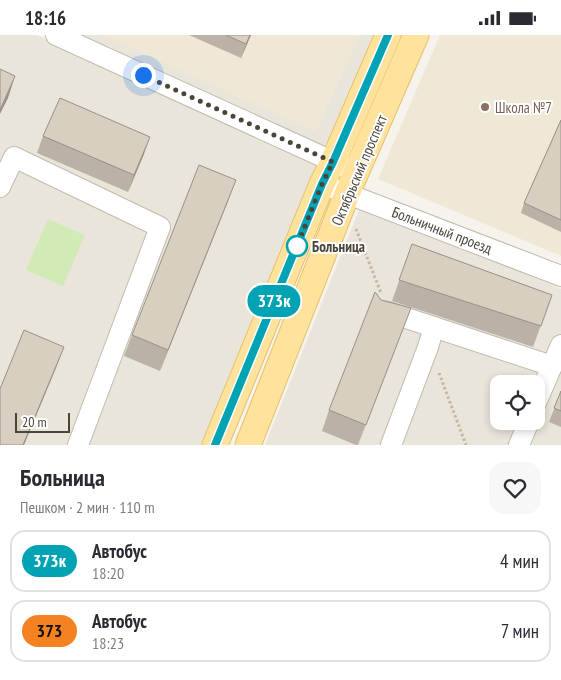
<!DOCTYPE html>
<html lang="ru">
<head>
<meta charset="utf-8">
<style>
  body { margin:0; font-family:"PT Sans Narrow",sans-serif; background:#f7f7f7; color:#2b2b33; height:100vh; display:flex; flex-direction:column; font-size:19px; white-space:nowrap }
  * { box-sizing:border-box; margin:0 }
  p { font-size:16px; color:#7c7c81 }
  .icon { flex:none; width:28px; height:28px; fill:none; stroke:currentColor; stroke-width:2; stroke-linecap:round; stroke-linejoin:round }
  .map { position:relative; height:410px; overflow:hidden }
  .details { display:flex; flex-direction:column; background:#fff; flex:1 }
  .details>* { flex:none }
  .badge { padding:0 10px; border-radius:16px; font-size:18px; line-height:32px }
  .controls { position:absolute; left:490px; top:340px; display:grid; gap:10px }
  .controls a { display:grid; place-items:center; width:55px; height:55px; border-radius:10px; background:#fff; box-shadow:0 2px 8px #0003; font-size:25px }
  .scale { position:absolute; left:15px; bottom:12px; width:55px; box-sizing:border-box; padding-left:5px; border:2px solid #4b4439; border-top:0; font-size:14px; line-height:18px; white-space:nowrap; color:#4b4439; -webkit-text-stroke:4px #fff; paint-order:stroke }
  .you { position:absolute; width:25px; height:25px; margin:-12px; border:4px solid #fff; border-radius:50%; background:#1a73e8; box-shadow:0 0 0 8px #1a73e833 }
  .map>.badge { position:absolute; translate:-50% -50%; box-shadow:0 0 0 2px #fff }
  .round { display:grid; place-items:center; flex:none; width:52px; height:52px; border-radius:15px; background:#f7f7f7 }
  .overview { display:flex; align-items:center; justify-content:space-between; height:85px; padding:0 20px }
  h1 { font-size:24px; font-weight:700; line-height:38px }
  ul { padding:0; list-style:none }
  li { display:flex; align-items:center; gap:15px; height:62px; margin:0 10px 8px; padding:0 10px; border:2px solid #e1e1e2; border-radius:15px }
  li div { flex:1 }
  li b { display:block; font-size:19px }
  li em { font-style:normal }
  li .badge { min-width:55px; font-weight:700; text-align:center }
  .status { display:flex; justify-content:space-between; align-items:center; height:35px; padding:0 25px; background:#fff; direction:ltr }
  .status svg { height:14px; fill:currentColor }
  .map>svg:first-child { display:block }
  .residential { fill:#eae5da; fill-rule:evenodd }
  .education { fill:#efe8d6 }
  .green { fill:#d2eab5 }
  .lines { fill:none; stroke-linecap:round; stroke-linejoin:round }
  .minor-casing { stroke:#c2bbae; stroke-width:22 }
  .major-casing { stroke:#e6c16a; stroke-width:27 }
  .path { stroke:#c4b79f; stroke-width:3; stroke-dasharray:2.5 2.5; stroke-linecap:butt }
  .minor { stroke:#fff; stroke-width:20 }
  .major { stroke:#ffe39c; stroke-width:25 }
  .wall { fill:#bab2a6 }
  .shaded-wall { fill:#979187 }
  .building { fill:#d8cfc1; stroke:#979187 }
  .line-casing { stroke:#fff; stroke-width:11 }
  .line { stroke:#00a3b4; stroke-width:8 }
  .walk { stroke:#4b4439; stroke-width:5; stroke-dasharray:0 9 }
  .education-dot { fill:#8d6e63; stroke:#fff; stroke-width:2 }
  .stop-dot { fill:#fff; stroke:#00a3b4; stroke-width:2.5 }
  .labels { text-anchor:middle; dominant-baseline:central; stroke-width:4; stroke-linejoin:round; paint-order:stroke }
  .education-label { font-size:15px; fill:#785e54; stroke:#fff; text-anchor:start }
  .street-label { font-size:15px; fill:#4b4439; stroke:#fff }
  .stop-label { font-size:15px; font-weight:bold; fill:#4b4439; stroke:#fff; text-anchor:start }
</style>
</head>
<body>
<div class="status"><b>18:16</b><svg viewBox="0 0 49 12"><path d="M0 12V9h3v3zM5 12V6h3v6zM10 12V3h3v9zM15 12V0h3v12zM26 1h20v11H26zM47 4h2v5h-2z"/></svg></div>
<div class="map">
<svg width="561" height="410" viewBox="0 0 561 410">
  <rect width="100%" height="100%" fill="#f6f3ec"/>
  <g class="residential">
    <polygon points="0,0 37,0 321,130 210,410 0,410"/>
    <polygon points="74,0 378,0 329,116"/>
    <path d="M361,170L561,254V410H265ZM499,349H536V386H499Z"/>
  </g>
  <g class="education">
    <polygon points="101,0 360,0 316,97"/>
    <polygon points="440,0 561,0 561,221 378,144"/>
  </g>
  <polygon class="green" points="48,184 85,200 63,251 26,235"/>
  <g class="lines">
    <g class="minor-casing">
      <g id="minor">
        <polyline points="56,0 345,132"/>
        <polyline points="322,149 561,241"/>
        <polyline points="0,152 14,122 160,192 78,410"/>
        <polyline points="380,276 388,277 552,331"/>
        <polyline points="536,368 561,310"/>
        <polyline points="391,410 428,312 434,292"/>
        <polyline points="519,410 529,386"/>
      </g>
    </g>
    <g class="major-casing">
      <g id="major">
        <polyline points="215,410 322,149 333,127 388,0"/>
        <polyline points="248,410 351,149 416,0"/>
      </g>
    </g>
    <g class="path">
      <polyline points="356,194 381,258"/>
      <polyline points="439,338 466,410"/>
    </g>
    <use href="#minor" class="minor"/>
    <use href="#major" class="major"/>
  </g>
  <g class="wall">
    <polygon points="189,0 251,0 241,23"/>
    <polygon points="561,85 561,197 521,178 524,168"/>
    <polygon points="43,101 144,119 128,157 37,118"/>
    <polygon points="228,166 160,336 124,321 132,300"/>
    <polygon points="412,209 552,260 533,312 392,266"/>
    <polygon points="403,294 358,410 356,410 322,396 329,375"/>
    <polygon points="561,356 561,392 549,387"/>
  </g>
  <g class="shaded-wall">
    <polygon points="250,0 251,0 241,23 246,9"/>
    <polygon points="15,41 8,63 0,79 0,75"/>
    <polygon points="150,102 144,119 128,157 134,140"/>
    <polygon points="236,145 228,166 160,336 168,315"/>
    <polygon points="64,312 56,333 24,410 23,410"/>
  </g>
  <g class="building">
    <polygon points="226,0 250,0 246,9"/>
    <polygon points="0,34 15,41 0,75"/>
    <polygon points="60,63 150,102 134,140 43,101"/>
    <polygon points="561,85 561,185 524,168"/>
    <polygon points="199,130 236,145 168,315 132,300"/>
    <polygon points="412,209 552,260 541,291 399,245"/>
    <polygon points="375,257 376,258 381,265 411,273 366,390 329,375"/>
    <polygon points="24,295 64,312 23,410 0,410 0,354"/>
    <polygon points="561,356 561,376 554,373"/>
  </g>
  <g class="lines">
    <g class="line-casing">
      <polyline id="line" points="215,410 322,149 333,127 388,0"/>
    </g>
    <use href="#line" class="line"/>
    <polyline class="walk" points="143,40 333,127 322,149 297,211"/>
  </g>
  <circle class="education-dot" cx="485" cy="72" r="5"/>
  <circle class="stop-dot" cx="297" cy="211" r="10"/>
  <g class="labels">
    <g class="education-label">
      <text x="495" y="72">Школа №7</text>
    </g>
    <g class="street-label">
      <text transform="translate(359 135) rotate(-67)">Октябрьский проспект</text>
      <text transform="translate(442 195) rotate(21)">Больничный проезд</text>
    </g>
    <g class="stop-label">
      <text x="312" y="211">Больница</text>
    </g>
  </g>
</svg>
<div class="controls">
<a><svg class="icon" aria-label="locate" viewBox="0 0 24 24"><circle cx="12" cy="12" r="6"/><path d="M12 2v4M12 18v4M2 12h4M18 12h4"/></svg></a>
</div>
<div class="scale">20 m</div>
<div class="you" style="left:143px;top:40px"></div>
<b class="badge" style="left:274px;top:266px;background:#00a3b4;color:#fff">373к</b>
</div>
<section class="details">
<div class="overview"><div><h1>Больница</h1><p>Пешком · 2 мин · 110 m</p></div><a class="round"><svg class="icon" aria-label="heart" viewBox="0 0 24 24"><path d="M12 20l-8-8c-3-5 5-10 8-4 3-6 11-1 8 4z"/></svg></a></div>
<ul>
<li><span class="badge" style="background:#00a3b4;color:#fff">373к</span><div><b>Автобус</b><p>18:20</p></div><em>4 мин</em></li>
<li><span class="badge" style="background:#f58220;color:#111">373</span><div><b>Автобус</b><p>18:23</p></div><em>7 мин</em></li>
</ul>
</section>
</body>
</html>
